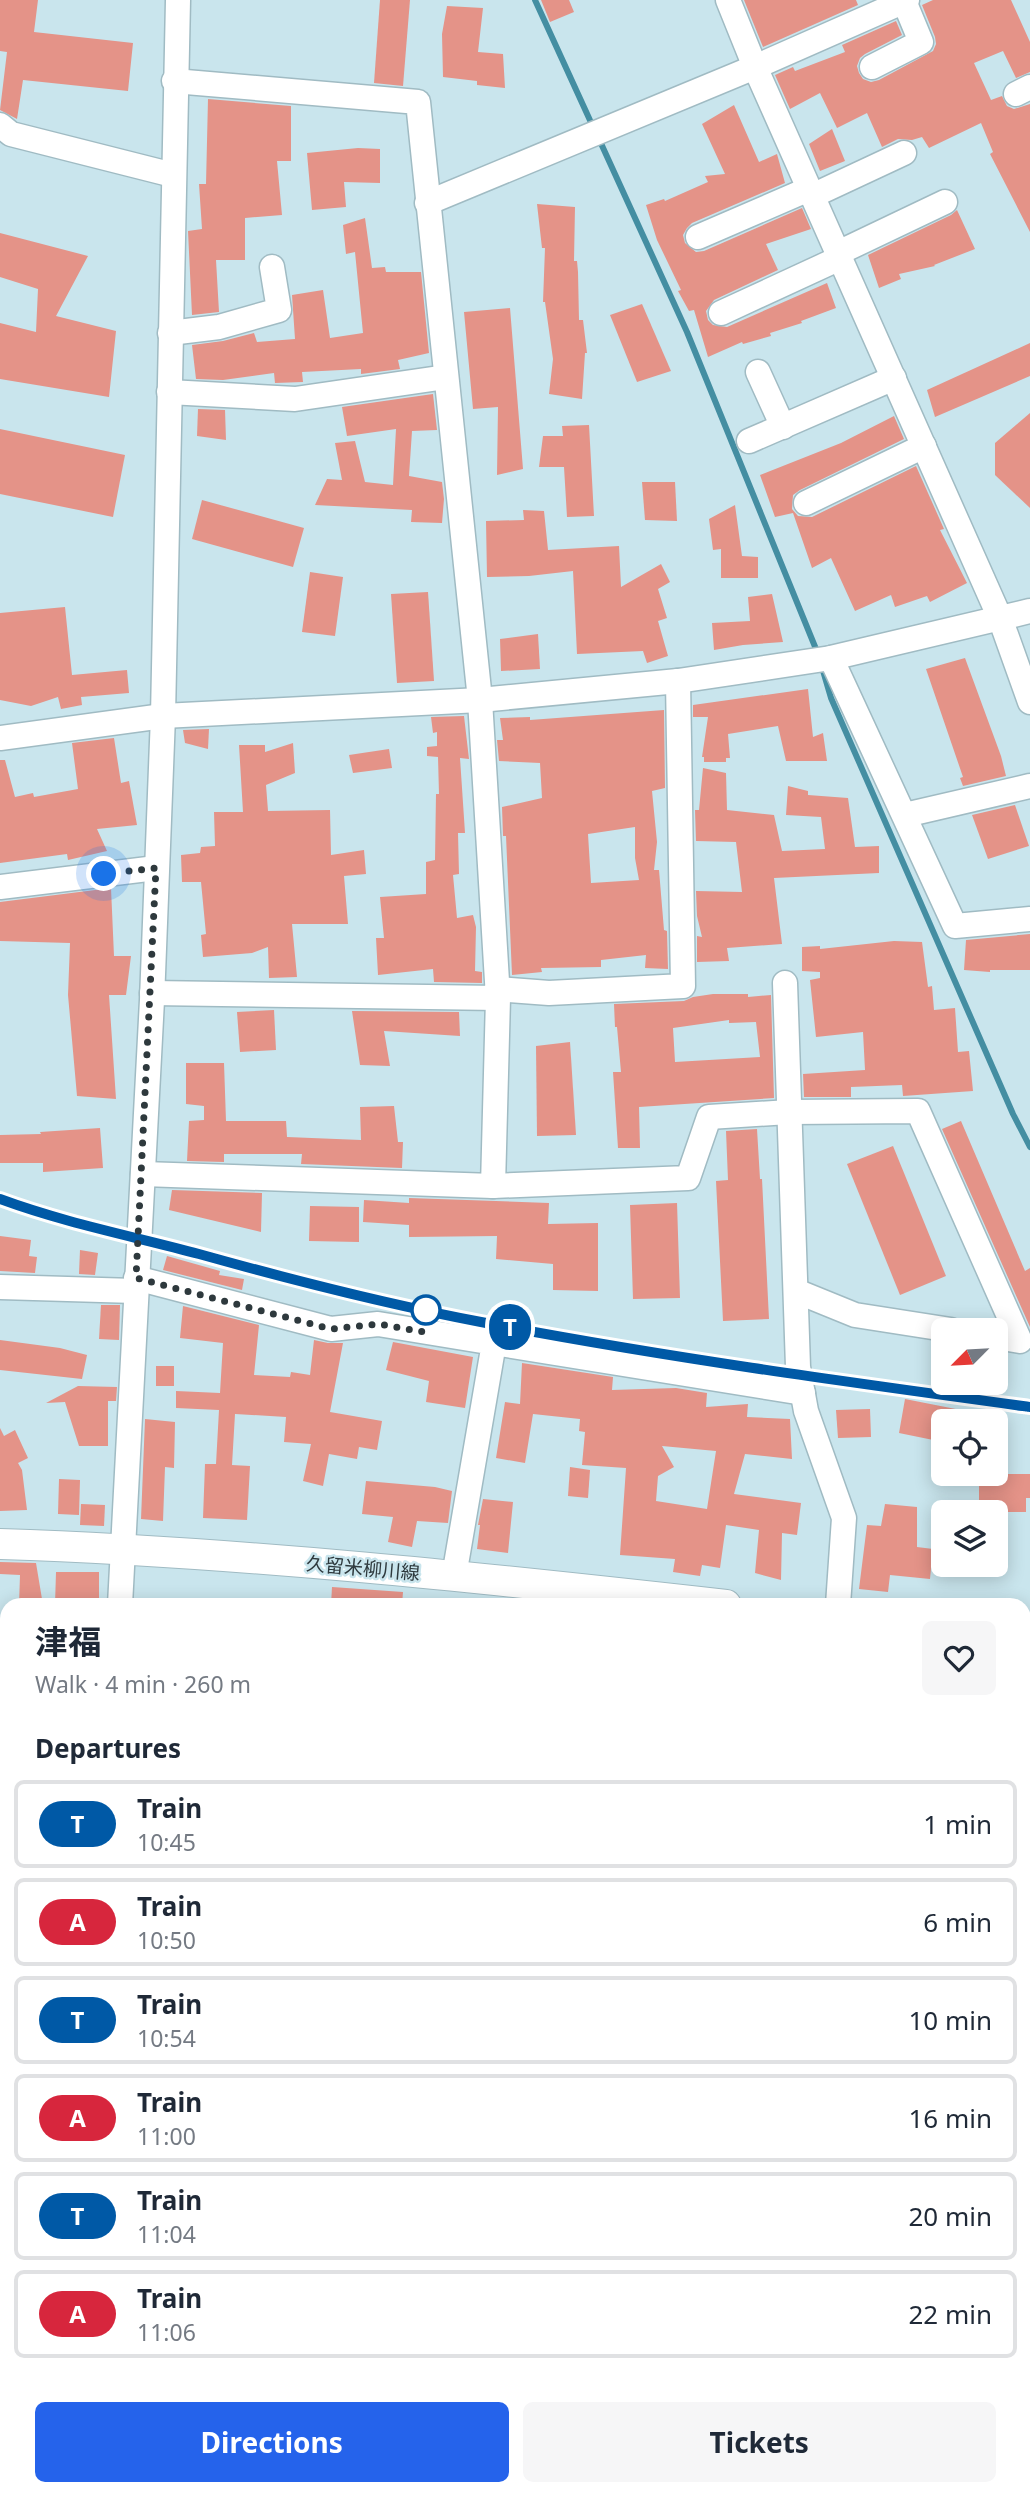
<!DOCTYPE html>
<html lang="en">
<head>
<meta charset="utf-8">
<style>
  body { margin:0; font-family:"Noto Sans","Noto Sans JP",sans-serif; background:#f6f6f7; color:#1f2937; height:100vh; display:flex; flex-direction:column; font-size:26px; white-space:nowrap }
  * { box-sizing:border-box; margin:0 }
  p { font-size:23px; color:#747a83 }
  .icon { flex:none; width:38px; height:38px; fill:none; stroke:currentColor; stroke-width:2; stroke-linecap:round; stroke-linejoin:round }
  .map { position:relative; flex:1; overflow:hidden }
  .details { position:absolute; left:0px; top:1598px; width:1031px; height:898px; display:flex; flex-direction:column; background:#fff; border-radius:21px 21px 0 0; box-shadow:0 4px 18px #0003 }
  .details>* { flex:none }
  .badge { padding:0 14px; border-radius:23px; font-size:24px; line-height:46px }
  .needle { width:46px; rotate:246deg }
  .tools { position:absolute; left:931px; top:1318px; display:grid; gap:14px }
  .tools a { display:grid; place-items:center; width:77px; height:77px; border-radius:10px; background:#fff; box-shadow:0 4px 18px #0003; font-size:35px }
  .you { position:absolute; width:35px; height:35px; margin:-18px; border:5px solid #fff; border-radius:50%; background:#1a73e8; box-shadow:0 0 0 10px #1a73e833 }
  .map>.badge { position:absolute; translate:-50% -50%; box-shadow:0 0 0 4px #fff }
  h2 { padding:0 35px; font-size:26px; line-height:63px }
  .round { display:grid; place-items:center; flex:none; width:74px; height:74px; border-radius:10px; background:#f6f6f7 }
  .headline { display:flex; align-items:center; justify-content:space-between; height:119px; padding:0 35px }
  h1 { font-size:33px; font-weight:700; line-height:52px }
  .button { display:flex; gap:14px; margin-top:auto; padding:14px 35px }
  .button a { flex:1; height:80px; border-radius:10px; background:#2563eb; color:#fff; font-size:28px; font-weight:700; line-height:80px; text-align:center }
  .button a+a { background:#f6f6f7; color:#1f2937 }
  ul { padding:0; list-style:none }
  li { display:flex; align-items:center; gap:21px; height:88px; margin:0 14px 10px; padding:0 21px; border:4px solid #e0e1e3; border-radius:10px }
  li div { flex:1 }
  li b { display:block; font-size:26px }
  li em { font-style:normal }
  li .badge { min-width:77px; font-weight:700; text-align:center }
  .map>svg:first-child { display:block }
  .lines { fill:none; stroke-linecap:round; stroke-linejoin:round }
  .stream { stroke:#448ea2; stroke-width:6 }
  .building { fill:#e49388; fill-rule:evenodd }
  .minor-casing { stroke:#a0bbc3; stroke-width:27 }
  .major-casing { stroke:#a0bbc3; stroke-width:32 }
  .minor { stroke:#fff; stroke-width:24 }
  .major { stroke:#fff; stroke-width:30 }
  .rail-casing { stroke:#617277; stroke-width:8 }
  .rail { stroke:#c9e5ed; stroke-width:5; stroke-dasharray:16; stroke-linecap:butt }
  .line-casing { stroke:#fff; stroke-width:16 }
  .line { stroke:#0059a6; stroke-width:10 }
  .walk { stroke:#2e393d; stroke-width:7; stroke-dasharray:0 12.6 }
  .stop-dot { fill:#fff; stroke:#0059a6; stroke-width:3.5 }
  .labels { text-anchor:middle; dominant-baseline:central; stroke-width:5; stroke-linejoin:round; paint-order:stroke }
  .street-label { font-size:19px; fill:#2e393d; stroke:#c9e5ed }
</style>
</head>
<body>
<div class="map">
<svg width="1030" height="2495" viewBox="0 0 1030 2495">
  <rect width="100%" height="100%" fill="#c9e5ed"/>
  <g class="lines">
    <g class="stream">
      <polyline points="535,0 594,129"/>
      <polyline points="599,139 687,332 818,654"/>
      <polyline points="821,664 831,698 1013,1114 1030,1147"/>
      <polyline points="1024,1919 1030,1901"/>
      <polyline points="733,2495 737,2488"/>
    </g>
  </g>
  <g class="building">
    <polygon points="0,0 38,0 34,32 133,43 128,91 23,80 17,119 0,110 7,52 0,51"/>
    <polygon points="380,0 410,0 403,86 374,83"/>
    <polygon points="541,0 569,0 574,12 550,22"/>
    <polygon points="744,0 856,0 858,5 763,47"/>
    <polygon points="933,0 1011,0 1030,42 1030,72 1016,78 1003,51 974,63 991,100 1002,96 1007,106 1014,109 1030,104 1030,232 990,154 993,152 981,123 929,148 922,137 912,140 898,139 882,147 867,113 837,128 820,93 790,109 775,75 793,67 795,71 845,52 842,45 896,21 902,35 865,54 860,58 857,66 859,73 863,79 871,82 879,80 933,51 936,44 935,37 922,5"/>
    <polygon points="447,6 483,8 478,52 503,54 505,88 477,85 477,81 443,77 442,34"/>
    <polygon points="208,99 291,106 291,161 277,161 282,215 245,218 245,260 216,260 219,312 192,315 188,231 202,229 199,184 206,184"/>
    <polygon points="734,105 759,162 777,154 785,183 692,223 687,228 683,235 685,243 696,252 704,251 802,208 811,229 766,244 778,270 714,300 706,311 708,320 713,325 727,327 827,283 836,308 801,321 802,323 770,333 771,336 743,344 742,342 708,357 694,310 689,311 678,291 681,290 657,240 646,205 664,199 665,201 708,182 705,176 725,174 702,124"/>
    <polygon points="832,129 845,161 820,171 809,144"/>
    <polygon points="358,148 380,149 380,183 344,182 346,207 312,210 307,153"/>
    <polygon points="537,204 575,207 574,261 577,261 578,272 579,320 583,320 587,353 585,353 582,399 549,394 553,359 545,302 543,302 545,248 542,248"/>
    <polygon points="957,210 975,249 934,265 935,266 899,274 901,279 879,288 868,255 951,215"/>
    <polygon points="365,218 372,268 385,267 386,272 421,272 429,353 398,360 400,369 361,374 361,369 302,372 303,382 275,383 274,373 223,380 196,379 192,345 223,341 254,333 257,342 295,339 292,295 323,290 330,338 363,333 355,252 346,254 343,225"/>
    <polygon points="0,233 88,256 56,316 116,331 109,397 0,379 0,323 36,332 38,289 0,277"/>
    <polygon points="642,304 671,371 637,382 610,315"/>
    <polygon points="510,308 523,469 497,475 498,407 473,409 464,312"/>
    <polygon points="1030,343 1030,376 935,417 927,390"/>
    <polygon points="433,394 437,430 412,431 409,476 442,482 444,499 442,523 411,522 412,510 315,505 327,479 342,480 335,443 355,441 365,482 393,485 396,429 347,436 342,407"/>
    <polygon points="198,409 225,410 226,440 197,436"/>
    <polygon points="1030,413 1030,508 995,475 995,443"/>
    <polygon points="894,416 904,439 800,490 793,495 792,509 798,516 812,517 916,466 944,529 940,530 967,583 930,602 927,596 895,607 891,595 855,611 831,558 812,568 793,513 775,517 760,475 841,443"/>
    <polygon points="589,425 594,516 567,517 564,467 539,467 543,436 563,436 562,426"/>
    <polygon points="0,429 125,455 113,517 0,494"/>
    <polygon points="642,482 675,482 677,521 645,520"/>
    <polygon points="202,500 304,528 293,567 192,539"/>
    <polygon points="735,505 742,556 758,557 758,578 721,578 721,549 713,550 709,519"/>
    <polygon points="523,510 544,511 548,550 619,546 621,587 661,564 670,582 658,589 667,618 658,621 668,656 647,663 643,651 577,654 573,571 529,576 487,577 486,521 524,520"/>
    <polygon points="310,572 343,577 335,636 302,632"/>
    <polygon points="428,592 434,681 397,683 391,594"/>
    <polygon points="772,594 783,642 743,645 714,650 712,623 750,621 748,597"/>
    <polygon points="65,607 72,675 127,670 129,693 81,697 82,705 61,709 58,697 31,706 0,700 0,613"/>
    <polygon points="538,634 540,669 501,671 500,639"/>
    <polygon points="965,658 1001,756 1006,776 963,786 960,778 963,777 926,669"/>
    <polygon points="808,689 813,737 823,733 827,761 786,761 778,726 728,734 730,758 726,758 726,762 704,762 704,757 702,757 708,717 693,717 693,705"/>
    <path d="M664,710L665,788L652,791L657,842L654,870H659L664,930L667,931L668,969L645,968L646,955L601,960V967L541,968L542,972L512,975L506,836H503L502,807L542,798L540,763L499,761L497,740H503L500,718L530,717V720ZM635,827V858L639,880L591,883L588,834Z"/>
    <polygon points="464,716 469,759 460,758 465,833 458,833 459,874 453,875 457,918 473,915 476,927 475,971 482,972 482,983 434,982 433,969 378,975 376,938 384,938 380,897 426,894 426,862 435,860 436,794 439,794 438,757 427,756 427,747 437,746 437,732 433,733 431,717"/>
    <polygon points="209,729 208,749 185,743 183,730"/>
    <polygon points="114,738 121,783 129,781 137,825 97,829 107,851 68,860 67,854 0,863 0,760 5,760 15,797 33,793 34,797 78,789 72,743"/>
    <polygon points="293,743 295,773 266,785 268,811 330,810 331,855 364,850 366,874 344,876 348,924 292,924 297,977 269,978 268,947 252,953 203,957 201,935 206,934 201,882 182,882 181,855 200,853 201,847 215,846 214,812 243,812 239,745 265,745 265,752"/>
    <polygon points="389,749 392,768 353,773 349,755"/>
    <polygon points="703,768 726,773 727,810 774,815 782,851 825,849 821,817 786,815 788,786 808,791 808,795 848,798 855,847 879,846 879,873 774,878 782,944 727,948 729,961 697,962 697,936 702,937 697,916 696,891 742,892 736,842 696,841 695,810 699,810"/>
    <polygon points="1015,805 1029,846 988,859 972,815"/>
    <polygon points="111,888 114,956 131,956 126,995 109,995 116,1099 77,1096 68,995 70,943 0,941 0,902"/>
    <polygon points="1030,934 1030,970 990,970 990,972 964,970 966,940"/>
    <polygon points="894,941 922,942 928,987 932,986 934,1010 955,1008 958,1052 969,1051 973,1091 903,1096 902,1085 851,1087 851,1097 804,1097 803,1074 865,1070 863,1032 816,1037 810,980 820,978 820,972 802,971 802,947 820,946 820,949"/>
    <path d="M713,994H748V997L771,995L774,1098L639,1107L640,1148H618L613,1072H621L617,1027H615L614,1004L684,1001L693,997ZM729,1020V1023L756,1022L760,1057L675,1062L673,1028Z"/>
    <polygon points="274,1010 276,1050 240,1052 237,1012"/>
    <polygon points="352,1011 459,1012 460,1036 384,1031 390,1066 360,1065"/>
    <polygon points="570,1042 576,1135 537,1136 536,1046"/>
    <polygon points="186,1063 224,1063 226,1121 286,1121 287,1137 361,1140 360,1107 394,1106 398,1142 403,1142 402,1168 301,1164 302,1154 224,1154 224,1162 187,1161 189,1121 204,1120 204,1106 186,1104"/>
    <polygon points="961,1121 1025,1271 1030,1268 1030,1327 942,1129"/>
    <polygon points="100,1128 103,1168 43,1172 43,1163 0,1163 0,1135 41,1134 40,1132"/>
    <polygon points="757,1129 760,1179 762,1179 769,1319 723,1321 716,1181 728,1180 726,1131"/>
    <polygon points="893,1146 946,1276 900,1295 847,1164"/>
    <polygon points="172,1190 262,1193 261,1232 169,1210"/>
    <polygon points="409,1198 549,1203 548,1224 598,1223 598,1291 553,1290 553,1264 496,1259 497,1236 409,1237 409,1225 363,1222 364,1200 409,1203"/>
    <polygon points="677,1203 680,1298 633,1299 630,1205"/>
    <polygon points="310,1206 359,1207 359,1242 309,1241"/>
    <polygon points="0,1236 31,1240 29,1256 37,1257 35,1273 0,1271"/>
    <polygon points="80,1250 98,1253 95,1275 79,1274"/>
    <polygon points="167,1256 220,1271 219,1275 244,1279 242,1290 163,1270"/>
    <polygon points="101,1305 120,1305 119,1340 99,1339"/>
    <polygon points="183,1306 259,1325 254,1375 290,1377 291,1372 310,1375 314,1340 328,1343 343,1343 330,1412 382,1421 377,1450 359,1447 357,1459 329,1454 323,1486 303,1481 311,1444 284,1442 286,1417 235,1414 232,1465 250,1466 247,1520 203,1518 205,1464 216,1464 219,1410 176,1408 176,1391 220,1393 223,1343 180,1338"/>
    <polygon points="0,1340 60,1348 87,1355 82,1379 0,1370"/>
    <polygon points="393,1342 473,1357 465,1408 426,1402 429,1381 386,1370"/>
    <path d="M522,1363L613,1377L612,1390L676,1388L707,1393L706,1407L748,1404L747,1417L790,1419L792,1459L745,1454L734,1494L801,1503L797,1535L782,1533L781,1580L755,1573L759,1530L726,1525L720,1568L702,1565L700,1576L673,1572L675,1559L620,1555L626,1468L582,1465L585,1432L579,1431L580,1419L533,1414L525,1463L496,1458L505,1402L520,1404ZM662,1446L716,1451L707,1509L656,1501L658,1476L674,1467Z"/>
    <rect x="156" y="1366" width="18" height="20"/>
    <polygon points="78,1386 117,1387 116,1401 108,1401 108,1446 79,1446 65,1402 46,1403"/>
    <polygon points="905,1399 976,1413 975,1421 943,1421 943,1442 899,1433"/>
    <polygon points="870,1409 871,1437 838,1438 836,1410"/>
    <polygon points="145,1419 175,1422 174,1468 165,1467 163,1521 141,1519"/>
    <polygon points="0,1428 4,1436 15,1430 28,1458 18,1463 22,1470 27,1510 0,1511"/>
    <polygon points="570,1467 590,1470 588,1498 568,1496"/>
    <polygon points="979,1474 1030,1474 1030,1498 1026,1498 1026,1512 979,1512"/>
    <polygon points="59,1479 80,1480 79,1515 58,1514"/>
    <polygon points="366,1481 435,1487 452,1491 448,1523 417,1521 412,1547 388,1542 393,1517 362,1514"/>
    <polygon points="483,1499 513,1502 508,1553 477,1549 480,1525 478,1525"/>
    <polygon points="81,1504 105,1505 104,1526 80,1525"/>
    <polygon points="885,1504 917,1507 917,1547 933,1549 930,1579 890,1575 888,1592 859,1589 867,1525 881,1526"/>
    <polygon points="0,1562 36,1563 43,1605 19,1605 20,1575 0,1574"/>
    <polygon points="56,1572 99,1572 99,1605 55,1605"/>
    <polygon points="332,1587 403,1592 402,1605 331,1605"/>
  </g>
  <g class="lines">
    <g class="minor-casing">
      <g id="minor">
        <polyline points="728,0 755,67 1000,618 1030,702"/>
        <polyline points="872,67 921,42 904,1"/>
        <polyline points="174,81 418,102 480,700 498,998 493,1186"/>
        <polyline points="1016,94 1030,87"/>
        <polyline points="0,125 11,134 173,175"/>
        <polyline points="812,196 904,153"/>
        <polyline points="427,203 755,67 907,0"/>
        <polyline points="698,237 809,189"/>
        <polyline points="838,253 945,202"/>
        <polyline points="721,313 840,258"/>
        <polyline points="170,333 219,327 279,310 272,267"/>
        <polyline points="758,372 783,427"/>
        <polyline points="169,392 295,399 446,377"/>
        <polyline points="749,441 894,378"/>
        <polyline points="806,503 924,446"/>
        <polyline points="831,658 955,926 1030,919"/>
        <polyline points="0,738 163,716 480,700 678,681 831,658 1030,611"/>
        <polyline points="905,815 1030,786"/>
        <polyline points="0,887 156,868"/>
        <polyline points="785,983 798,1367 806,1411 844,1518 838,1605"/>
        <polyline points="497,989 549,993 683,986 678,681"/>
        <polyline points="152,993 498,998"/>
        <polyline points="143,1174 493,1186 688,1178 709,1117 789,1112 918,1111 1020,1341 996,1337"/>
        <polyline points="136,1278 331,1329 378,1324 494,1343 454,1576"/>
        <polyline points="0,1287 135,1291"/>
        <polyline points="796,1291 855,1315 951,1330"/>
        <polyline points="494,1343 803,1393"/>
        <polyline points="120,1605 152,1000 163,716 178,0"/>
        <polyline points="1024,2023 1030,2028"/>
        <polyline points="0,2103 7,2110"/>
        <polyline points="1024,2375 1030,2375"/>
        <polyline points="106,2488 106,2495"/>
        <polyline points="696,2488 704,2495"/>
        <polyline points="760,2495 764,2488"/>
      </g>
    </g>
    <g class="major-casing">
      <g id="major">
        <path d="M0,1544C242,1552 485,1578 726,1605"/>
        <polyline points="1024,1641 1030,1642"/>
      </g>
    </g>
    <use href="#minor" class="minor"/>
    <use href="#major" class="major"/>
    <g class="rail-casing">
      <path id="rail" d="M0,1199C65,1223 132,1236 199,1254C292,1280 386,1304 481,1322C663,1357 847,1381 1030,1407"/>
    </g>
    <use href="#rail" class="rail"/>
  </g>
  <g class="lines">
    <g class="line-casing">
      <path id="line" d="M0,1199C65,1223 132,1236 199,1254C292,1280 386,1304 481,1322C663,1357 847,1382 1030,1407"/>
    </g>
    <use href="#line" class="line"/>
    <polyline class="walk" points="104,874 156,868 136,1278 331,1329 378,1324 424,1332 426,1310"/>
  </g>
  <circle class="stop-dot" cx="426" cy="1310" r="14"/>
  <g class="labels">
    <g class="street-label">
      <text transform="translate(363 1568) rotate(5)">久留米柳川線</text>
    </g>
  </g>
</svg>
<div class="tools">
<a><svg class="needle" viewBox="-14 -14 28 28"><path d="M0-13l5 13h-10z" fill="#e53935"/><path d="M0 13l5-13h-10z" fill="#747a83"/></svg></a>
<a><svg class="icon" aria-label="locate" viewBox="0 0 24 24"><circle cx="12" cy="12" r="6"/><path d="M12 2v4M12 18v4M2 12h4M18 12h4"/></svg></a>
<a><svg class="icon" aria-label="layers" viewBox="0 0 24 24"><path d="M12 4l9 5-9 5-9-5zM3 14l9 5 9-5"/></svg></a>
</div>
<div class="you" style="left:104px;top:874px"></div>
<b class="badge" style="left:510px;top:1327px;background:#0059a6;color:#fff">T</b>
<section class="details">
<div class="headline"><div><h1>津福</h1><p>Walk · 4 min · 260 m</p></div><a class="round"><svg class="icon" aria-label="heart" viewBox="0 0 24 24"><path d="M12 20l-8-8c-3-5 5-10 8-4 3-6 11-1 8 4z"/></svg></a></div>
<h2>Departures</h2>
<ul>
<li><span class="badge" style="background:#0059a6;color:#fff">T</span><div><b>Train</b><p>10:45</p></div><em>1 min</em></li>
<li><span class="badge" style="background:#d7263d;color:#fff">A</span><div><b>Train</b><p>10:50</p></div><em>6 min</em></li>
<li><span class="badge" style="background:#0059a6;color:#fff">T</span><div><b>Train</b><p>10:54</p></div><em>10 min</em></li>
<li><span class="badge" style="background:#d7263d;color:#fff">A</span><div><b>Train</b><p>11:00</p></div><em>16 min</em></li>
<li><span class="badge" style="background:#0059a6;color:#fff">T</span><div><b>Train</b><p>11:04</p></div><em>20 min</em></li>
<li><span class="badge" style="background:#d7263d;color:#fff">A</span><div><b>Train</b><p>11:06</p></div><em>22 min</em></li>
</ul>
<div class="button"><a>Directions</a><a>Tickets</a></div>
</section>
</div>
</body>
</html>
